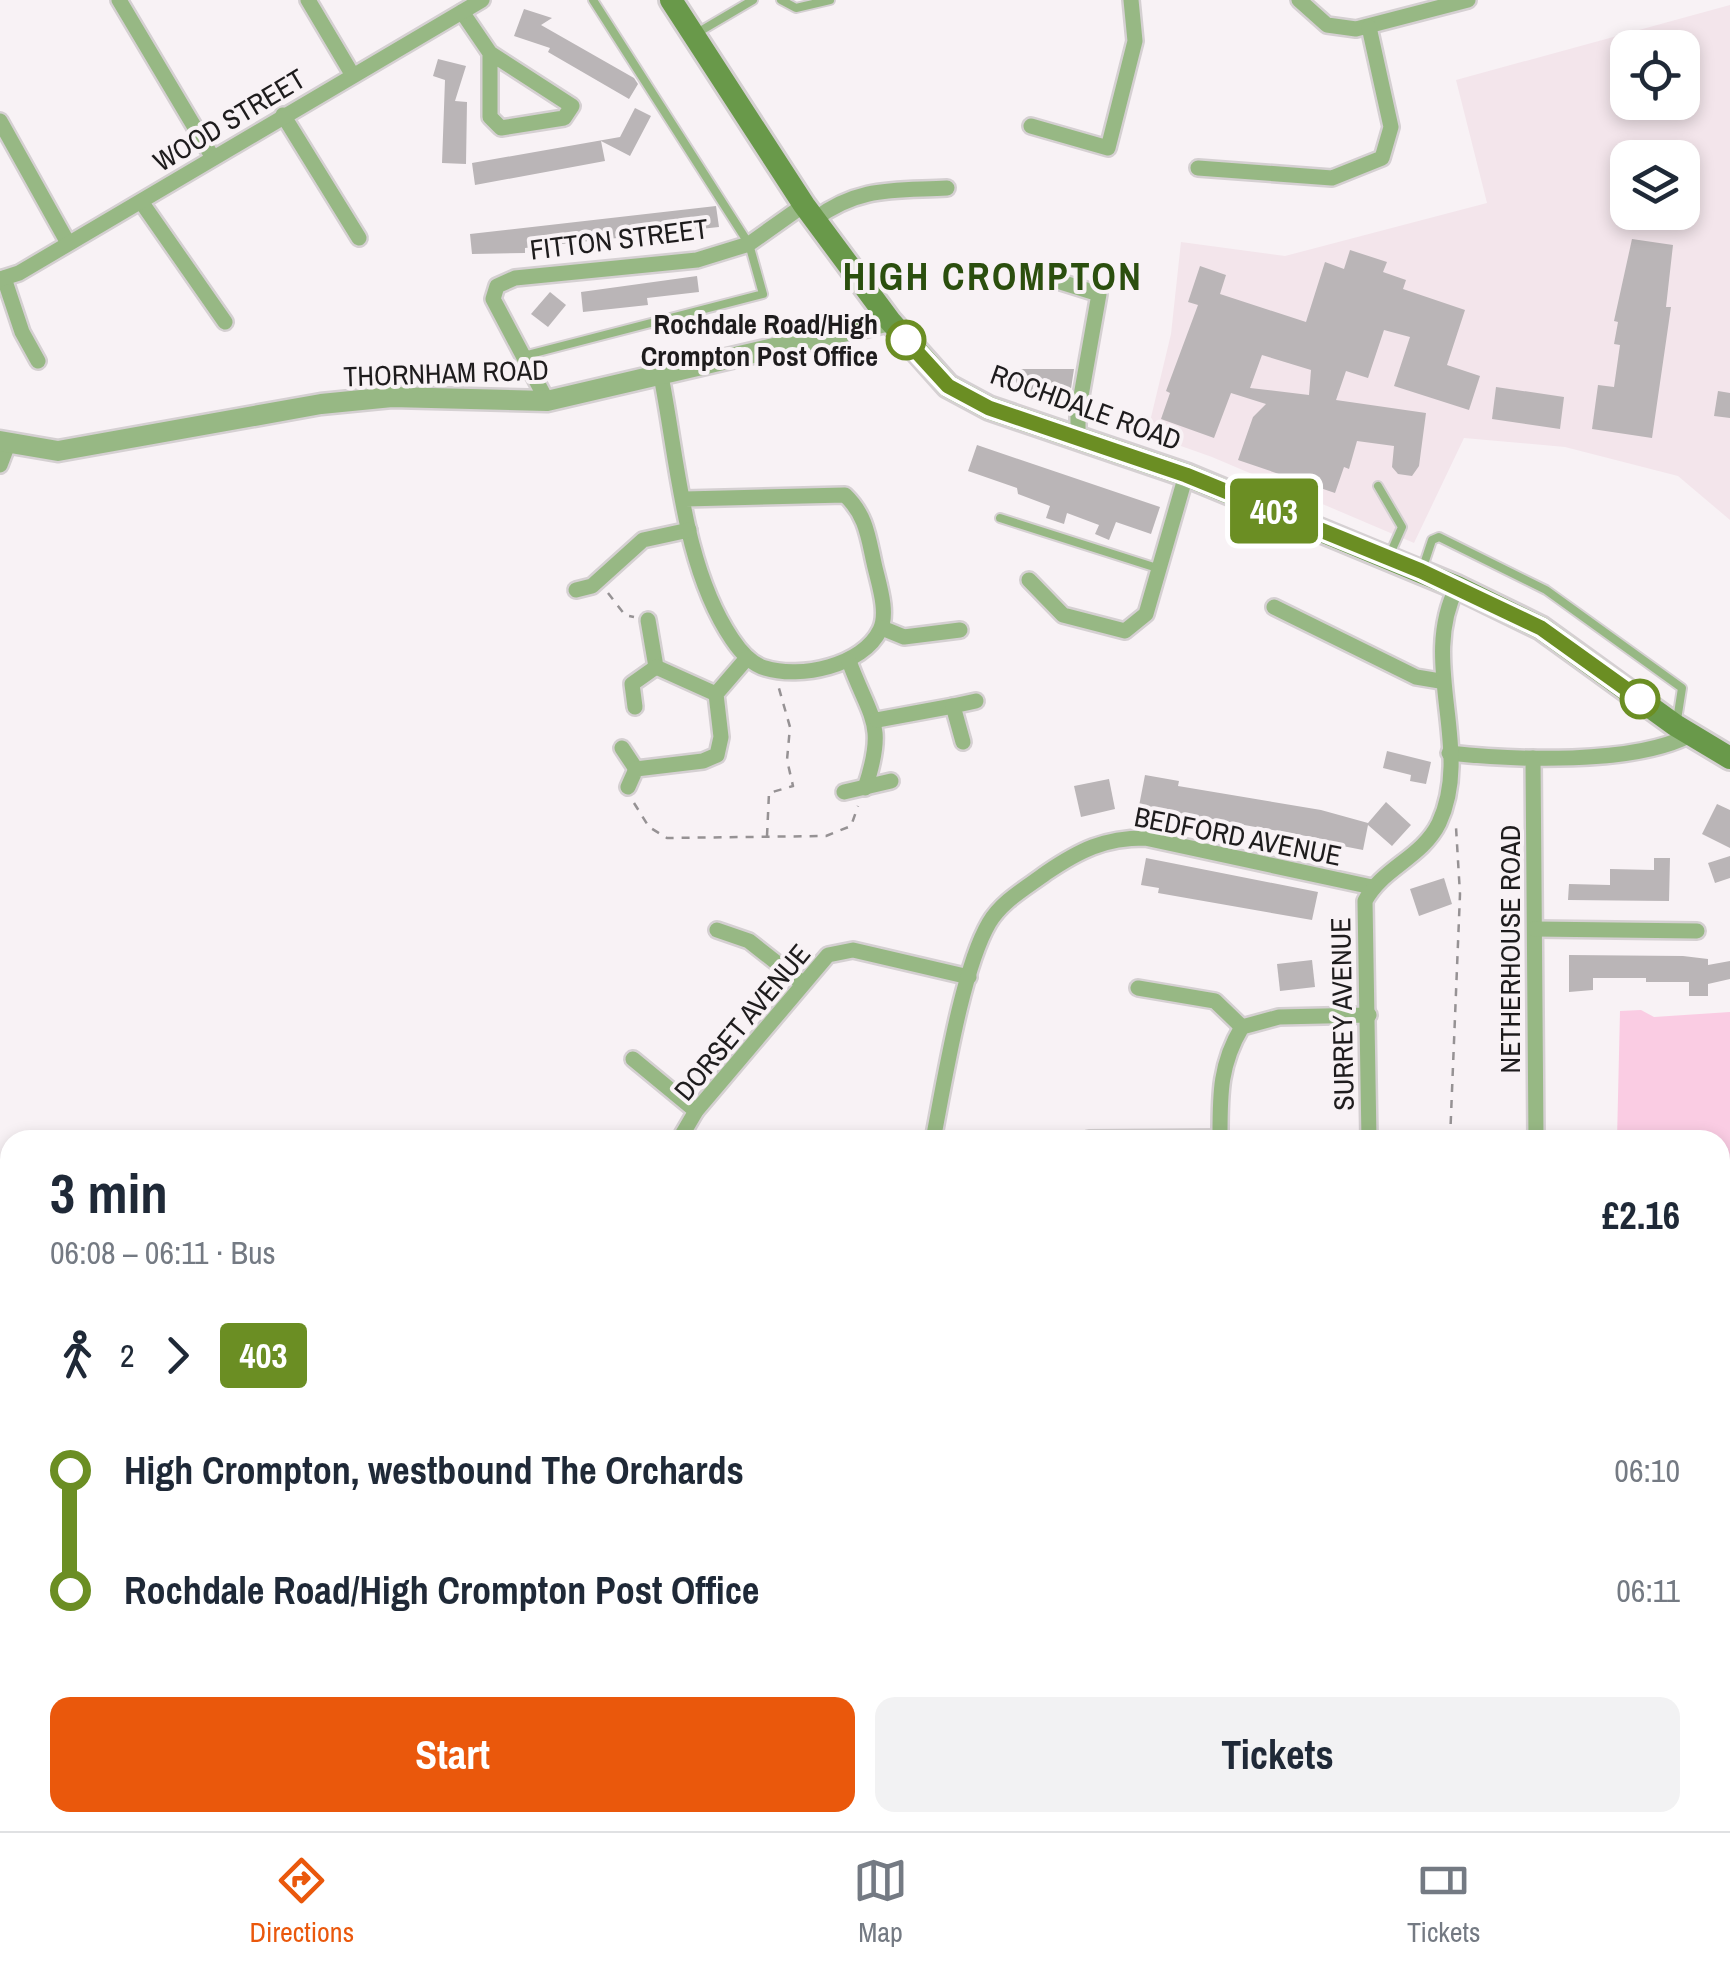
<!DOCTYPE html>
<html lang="en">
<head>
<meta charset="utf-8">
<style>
  body { margin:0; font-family:"Archivo Narrow",sans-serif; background:#f2f2f3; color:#1f2937; height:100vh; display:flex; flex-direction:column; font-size:38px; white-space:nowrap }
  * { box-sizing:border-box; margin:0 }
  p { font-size:32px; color:#747a83 }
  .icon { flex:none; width:55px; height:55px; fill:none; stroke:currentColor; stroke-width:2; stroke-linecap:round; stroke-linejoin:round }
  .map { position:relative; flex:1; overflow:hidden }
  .drawer { position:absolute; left:0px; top:1130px; width:1730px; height:702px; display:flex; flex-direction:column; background:#fff; border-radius:30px 30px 0 0; box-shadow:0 5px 15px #0003 }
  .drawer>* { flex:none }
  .badge { padding:0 20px; border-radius:8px; font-size:35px; line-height:65px }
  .fabs { position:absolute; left:1610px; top:30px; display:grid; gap:20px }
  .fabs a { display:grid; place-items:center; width:90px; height:90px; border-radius:20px; background:#fff; box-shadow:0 5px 15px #0003; font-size:50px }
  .map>.badge { position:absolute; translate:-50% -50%; box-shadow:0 0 0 5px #fff }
  .legs { display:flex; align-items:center; gap:15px; height:110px; padding:0 50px; font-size:32px }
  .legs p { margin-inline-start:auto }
  .headline { display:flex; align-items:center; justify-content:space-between; height:170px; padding:0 50px }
  h1 { font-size:55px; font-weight:700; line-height:75px }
  .primary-button { display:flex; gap:20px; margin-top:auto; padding:20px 50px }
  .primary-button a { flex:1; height:115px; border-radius:20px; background:#ea580c; color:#fff; font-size:40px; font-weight:700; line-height:115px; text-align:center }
  .primary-button a+a { background:#f2f2f3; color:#1f2937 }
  ul { padding:0 50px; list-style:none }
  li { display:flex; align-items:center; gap:35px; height:120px; font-size:38px }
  li i { display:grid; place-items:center; width:15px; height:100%; margin:0 12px; background:currentColor }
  li i::after { content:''; width:25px; height:25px; margin:-12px; border:8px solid; border-radius:50%; background:#fff }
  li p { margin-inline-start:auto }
  li:first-child i { background:linear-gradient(#0000 50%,currentColor 0) }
  li:last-child i { background:linear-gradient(currentColor 50%,#0000 0) }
  .tab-bar { display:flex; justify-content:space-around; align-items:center; height:140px; border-top:2px solid #e0e1e3; background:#fff; font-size:28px; color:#747a83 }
  .tab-bar a { display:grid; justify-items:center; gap:5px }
  .tab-bar .current { color:#ea580c }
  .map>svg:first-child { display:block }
  .built { fill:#f3e5eb; fill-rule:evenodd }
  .green { fill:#facce3 }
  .building { fill:#bab5b7; fill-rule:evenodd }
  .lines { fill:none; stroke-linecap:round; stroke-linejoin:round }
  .service-casing { stroke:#d5d0d2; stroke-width:12 }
  .minor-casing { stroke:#d5d0d2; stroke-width:20 }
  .tertiary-casing { stroke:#d5d0d2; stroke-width:25 }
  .secondary-casing { stroke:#d5d0d2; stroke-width:28 }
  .path { stroke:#969294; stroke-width:2.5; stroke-dasharray:8 8; stroke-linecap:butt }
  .service { stroke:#97b884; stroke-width:8 }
  .minor { stroke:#97b884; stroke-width:15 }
  .tertiary { stroke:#97b884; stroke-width:20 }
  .secondary { stroke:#69994a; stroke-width:22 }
  .line-1-casing { stroke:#fff; stroke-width:22 }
  .line-1 { stroke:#6b8e23; stroke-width:15 }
  .stop-1-dot { fill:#fff; stroke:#6b8e23; stroke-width:5 }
  .labels { text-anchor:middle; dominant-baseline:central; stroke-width:8; stroke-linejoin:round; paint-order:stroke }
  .street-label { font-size:28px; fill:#1e1c1d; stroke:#f8f2f5 }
  .stop-label { font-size:28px; font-weight:bold; fill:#1e1c1d; stroke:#f8f2f5; text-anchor:end }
  .district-label { font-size:38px; font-weight:bold; letter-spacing:2.5px; fill:#2b4f0e; stroke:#f8f2f5 }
</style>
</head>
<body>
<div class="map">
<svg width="1730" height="1831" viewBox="0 0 1730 1831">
  <rect width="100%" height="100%" fill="#f8f2f5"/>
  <path class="built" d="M1730,5V520L1678,476L1565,447L1464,438L1414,543L1212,457L1147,434L1171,334L1181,242L1285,256L1487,203L1456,80ZM1628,48H1682V102H1628ZM1628,158H1682V212H1628Z"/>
  <g class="green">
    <polygon points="1641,1010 1654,1017 1730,1012 1730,1549 1720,1549 1720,1140 1617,1140 1620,1011"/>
    <polygon points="1719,1822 1720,1831 1220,1831 1220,1823"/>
  </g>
  <g class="building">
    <polygon points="524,9 552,18 541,25 634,78 638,84 629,99 548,52 550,48 514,36"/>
    <polygon points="438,59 466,66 455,101 467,102 466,164 442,163 445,80 433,76"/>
    <polygon points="635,108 651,116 630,156 601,141 605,161 475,185 472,163 620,137"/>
    <polygon points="716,206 719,227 525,248 525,253 472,254 470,234"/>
    <polygon points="1632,239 1673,245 1666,307 1671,307 1652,438 1592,429 1598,385 1614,387 1620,345 1614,344 1618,322 1614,321"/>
    <path d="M1350,250L1387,262L1383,272L1406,280L1403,289L1465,310L1447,365L1480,376L1469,410L1394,386L1410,337L1384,330L1368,378L1346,371L1336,400L1426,413L1419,466L1412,476L1398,474L1392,467L1394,446L1357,441L1349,469L1344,467L1335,493L1238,460L1253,417L1266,404L1231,393L1214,438L1161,419L1170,393L1166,391L1198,305L1188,302L1200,266L1226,275L1220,294L1306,322L1325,262L1344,269ZM1262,355L1311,370L1309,395L1250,388Z"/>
    <polygon points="697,276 699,292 647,298 648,305 583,312 581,292"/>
    <polygon points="550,292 566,305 548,327 531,314"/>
    <polygon points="1016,369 1074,369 1070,395 1016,394"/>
    <polygon points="1496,387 1564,397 1560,429 1492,419"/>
    <polygon points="1718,391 1730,393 1730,418 1714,416"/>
    <polygon points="977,445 1160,507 1151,534 1116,522 1109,540 1095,534 1099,525 1067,513 1064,524 1046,518 1050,506 1018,494 1017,488 968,471"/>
    <polygon points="1387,751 1431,762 1426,784 1410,781 1411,775 1383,768"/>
    <polygon points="1145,775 1179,781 1178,786 1321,810 1368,823 1386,802 1411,825 1392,846 1368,825 1363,850 1327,843 1328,840 1139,806"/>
    <polygon points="1109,779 1115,809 1081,817 1074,786"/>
    <polygon points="1717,804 1730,810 1730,848 1702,834"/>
    <polygon points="1730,856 1730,878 1715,883 1708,863"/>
    <polygon points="1146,858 1318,892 1312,920 1158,893 1159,888 1141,885"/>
    <polygon points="1654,858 1670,858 1669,901 1568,900 1569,884 1610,885 1610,869 1654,870"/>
    <polygon points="1444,878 1452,904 1419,916 1410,889"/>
    <polygon points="1569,955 1683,956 1708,959 1708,965 1730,961 1730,979 1708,984 1708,996 1689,996 1689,982 1646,982 1646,978 1593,978 1593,990 1569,992"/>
    <polygon points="1312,960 1315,987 1280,991 1277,964"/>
  </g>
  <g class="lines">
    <g class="service-casing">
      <g id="service">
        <polyline points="781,0 796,8 830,0"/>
        <polyline points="697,33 753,0"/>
        <polyline points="523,356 763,294 749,244 593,0"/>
        <polyline points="1378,486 1402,527 1390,554"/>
        <polyline points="1000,518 1157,568"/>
        <polyline points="1423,567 1432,540 1439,537 1546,590 1682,688 1677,720"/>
      </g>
    </g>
    <g class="minor-casing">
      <g id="minor">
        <polyline points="119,0 213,158"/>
        <polyline points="308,0 352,74"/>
        <polyline points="1299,0 1327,25 1356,29 1468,0"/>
        <polyline points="462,12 490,53 490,117 501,128 564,118 572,106 490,53"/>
        <polyline points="283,115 359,238"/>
        <polyline points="0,121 68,243"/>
        <polyline points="1031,126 1108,148 1135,41 1131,0"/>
        <polyline points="1198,168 1332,178 1382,158 1391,127 1369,27"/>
        <polyline points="142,203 225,322"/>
        <path d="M815,219C860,186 894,191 947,188"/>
        <polyline points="1035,274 1099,294 1078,413 1078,439"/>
        <polyline points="4,278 22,332 38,361"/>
        <polyline points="0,279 19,273 482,0"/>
        <path d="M661,376C678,461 683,566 732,639C740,651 751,664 765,668C800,679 863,666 880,630C889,612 878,582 874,563C868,536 866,515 845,495L685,499"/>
        <polyline points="547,401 493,299 497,286 515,278 697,260 749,244 804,205"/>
        <polyline points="0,465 8,444"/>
        <polyline points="1029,580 1063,615 1125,631 1146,614 1186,475"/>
        <polyline points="576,590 592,586 643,540 689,530"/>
        <polyline points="1274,607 1416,677 1440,681"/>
        <polyline points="648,620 656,667 716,694"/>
        <polyline points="882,628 904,637 960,630"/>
        <path d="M849,661C870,719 887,722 865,788"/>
        <polyline points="635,707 632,684 656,667"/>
        <polyline points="877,720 953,706"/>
        <polyline points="963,742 953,706 976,701"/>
        <polyline points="622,748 636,769"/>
        <path d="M1449,753C1514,760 1633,765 1690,735"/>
        <polyline points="1533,758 1536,1140"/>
        <polyline points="628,787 636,769 703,761 717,755 721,737 716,694 747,658"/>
        <polyline points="844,792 891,781"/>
        <polyline points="1535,929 1697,931"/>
        <polyline points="717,930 749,941 801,982"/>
        <polyline points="1138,988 1215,1001 1242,1027"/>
        <polyline points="633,1059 696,1111"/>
        <polyline points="1089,1139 1220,1138"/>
        <polyline points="679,1140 696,1111 828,955 853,950 969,977"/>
        <path d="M933,1140C944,1084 962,969 989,923C1002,901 1026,888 1046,873C1080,850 1104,838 1145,838L1372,887"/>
        <path d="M1220,1140C1220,1097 1219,1065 1242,1027L1279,1017L1369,1015"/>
        <path d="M1369,1140L1365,901C1382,868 1422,858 1439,823C1474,748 1418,663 1457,587"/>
        <polyline points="1720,1642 1730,1642"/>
      </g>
    </g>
    <g class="tertiary-casing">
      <polyline id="tertiary" points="0,441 58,451 321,404 392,397 547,401 890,321"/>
    </g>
    <g class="secondary-casing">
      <polyline id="secondary" points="671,0 804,205 890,321 948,386 989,408 1186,475 1457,587 1541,628 1675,725 1730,758"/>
    </g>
    <g class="path">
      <polyline points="608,593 625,615 634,617"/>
      <polyline points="634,803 649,827 667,838 826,836 851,826 858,806"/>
      <polyline points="767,836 769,793 793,786 787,760 790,727 778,685"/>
      <polyline points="1450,1140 1460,894 1456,827"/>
      <polyline points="84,1831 89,1822"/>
    </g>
    <use href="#service" class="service"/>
    <use href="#minor" class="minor"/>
    <use href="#tertiary" class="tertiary"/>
    <use href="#secondary" class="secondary"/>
  </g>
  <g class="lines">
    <g class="line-1-casing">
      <polyline id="line-1" points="906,340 948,386 989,408 1186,475 1421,571 1541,628 1640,699"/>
    </g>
    <use href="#line-1" class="line-1"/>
  </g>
  <g class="stop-1-dot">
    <circle cx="906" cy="340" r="18"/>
    <circle cx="1640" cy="699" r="18"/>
  </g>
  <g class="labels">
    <g class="street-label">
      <text transform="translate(229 120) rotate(-31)">WOOD STREET</text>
      <text transform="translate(619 239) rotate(-7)">FITTON STREET</text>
      <text transform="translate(446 373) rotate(-2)">THORNHAM ROAD</text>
      <text transform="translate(1086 407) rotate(20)">ROCHDALE ROAD</text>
      <text transform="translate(1238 836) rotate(11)">BEDFORD AVENUE</text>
      <text transform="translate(1510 949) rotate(-90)">NETHERHOUSE ROAD</text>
      <text transform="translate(1342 1014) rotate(-91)">SURREY AVENUE</text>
      <text transform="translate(742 1022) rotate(-50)">DORSET AVENUE</text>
    </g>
    <g class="stop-label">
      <text x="878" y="324">Rochdale Road/High<tspan x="878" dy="32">Crompton Post Office</tspan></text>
    </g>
    <g class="district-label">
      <text x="993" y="276">HIGH CROMPTON</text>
    </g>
  </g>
</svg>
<div class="fabs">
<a><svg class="icon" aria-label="locate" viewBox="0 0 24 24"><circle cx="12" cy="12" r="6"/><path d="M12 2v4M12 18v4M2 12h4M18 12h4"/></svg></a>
<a><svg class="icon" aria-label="layers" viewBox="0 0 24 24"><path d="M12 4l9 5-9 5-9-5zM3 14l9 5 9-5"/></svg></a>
</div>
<b class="badge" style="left:1274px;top:511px;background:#6b8e23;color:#fff">403</b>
<section class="drawer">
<div class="headline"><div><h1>3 min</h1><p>06:08 – 06:11 · Bus</p></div><b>£2.16</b></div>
<div class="legs"><svg class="icon" aria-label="walk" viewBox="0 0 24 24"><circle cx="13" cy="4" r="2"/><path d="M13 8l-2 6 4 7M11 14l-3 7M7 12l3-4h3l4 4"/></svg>2<svg class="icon" aria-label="forward" viewBox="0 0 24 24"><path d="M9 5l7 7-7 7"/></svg><b class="badge" style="background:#6b8e23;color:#fff">403</b></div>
<ul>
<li><i style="color:#6b8e23"></i><b>High Crompton, westbound The Orchards</b><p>06:10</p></li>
<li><i style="color:#6b8e23"></i><b>Rochdale Road/High Crompton Post Office</b><p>06:11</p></li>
</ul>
<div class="primary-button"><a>Start</a><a>Tickets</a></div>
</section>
</div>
<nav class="tab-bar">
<a class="current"><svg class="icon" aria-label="directions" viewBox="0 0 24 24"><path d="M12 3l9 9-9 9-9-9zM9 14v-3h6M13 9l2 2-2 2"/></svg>Directions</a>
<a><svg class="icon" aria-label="map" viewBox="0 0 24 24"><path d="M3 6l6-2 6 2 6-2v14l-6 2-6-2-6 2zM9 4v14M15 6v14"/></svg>Map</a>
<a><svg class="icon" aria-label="tickets" viewBox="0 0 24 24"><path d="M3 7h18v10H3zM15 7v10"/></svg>Tickets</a>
</nav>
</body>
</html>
